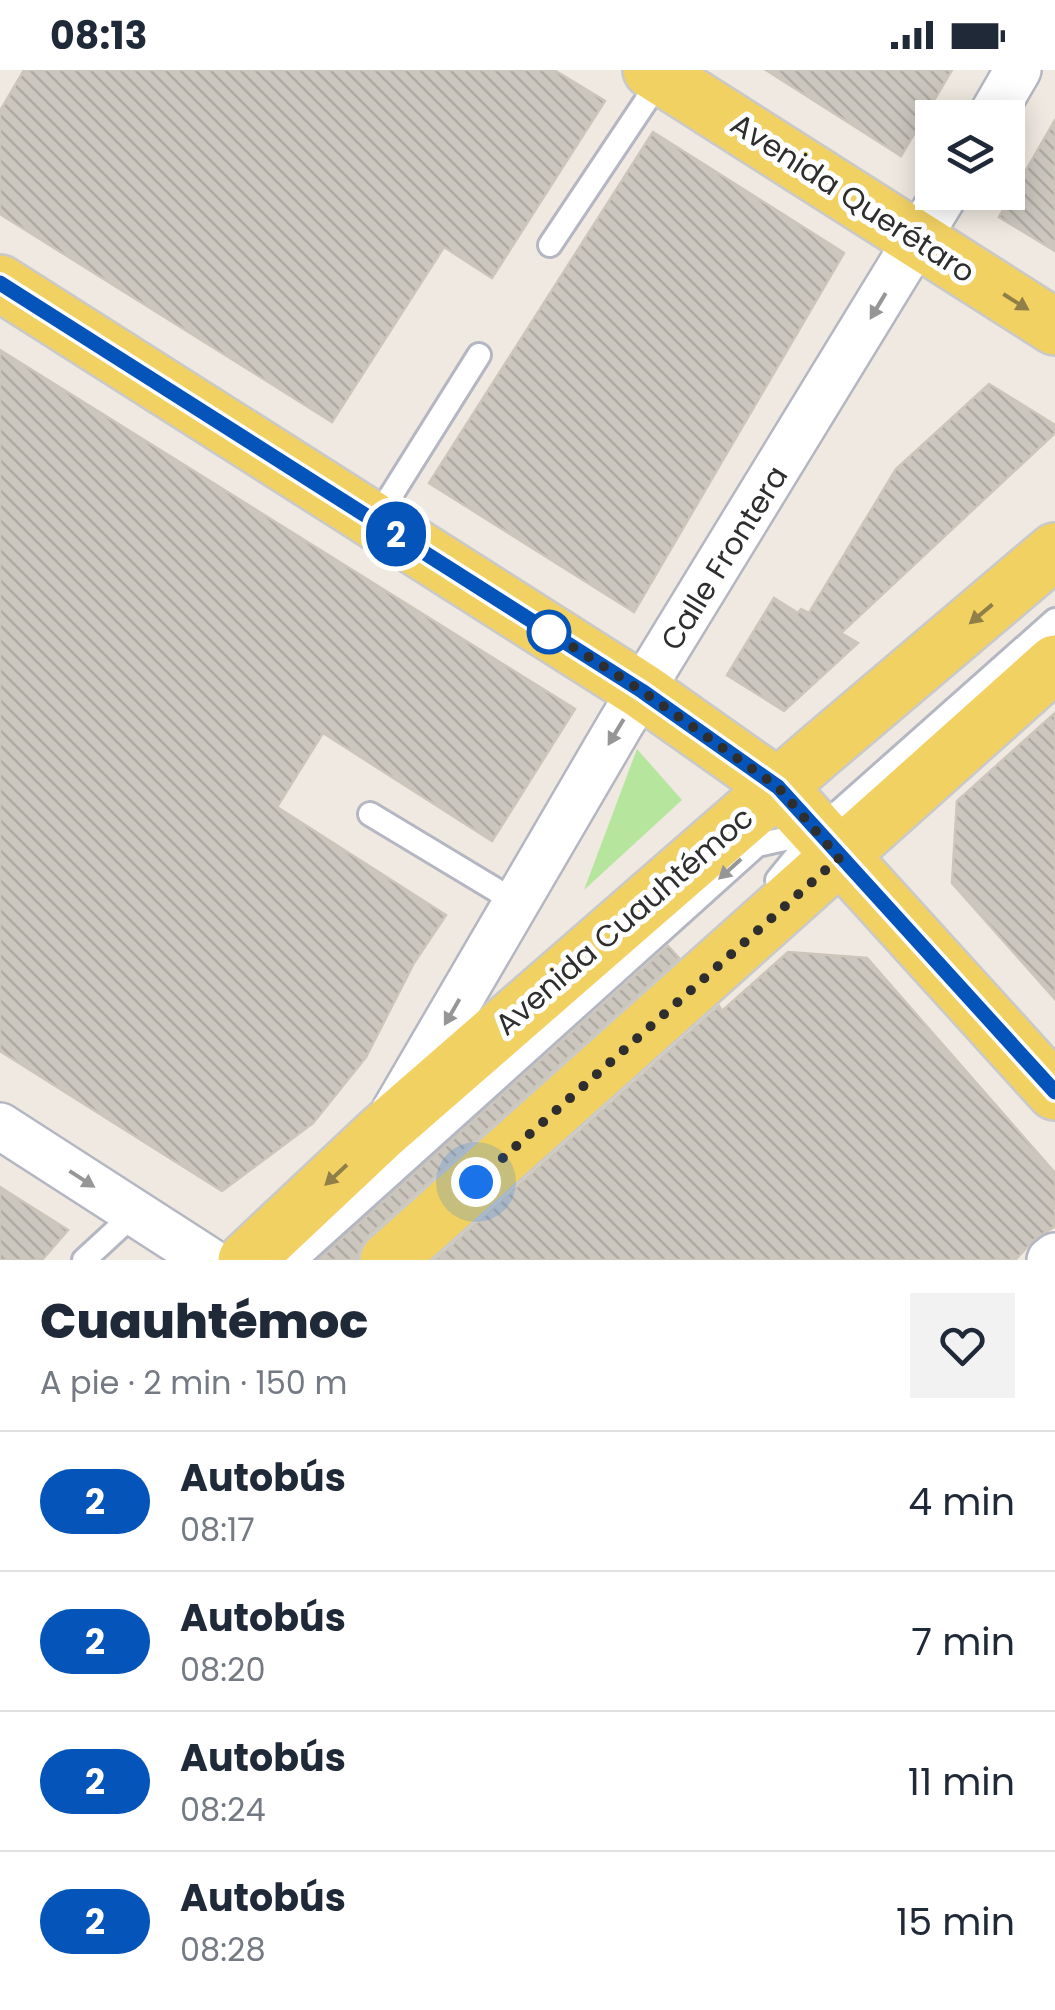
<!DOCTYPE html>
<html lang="es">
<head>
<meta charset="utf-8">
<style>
  body { margin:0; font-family:Poppins,sans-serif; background:#f2f2f3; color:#1f2937; height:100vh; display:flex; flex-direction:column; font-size:38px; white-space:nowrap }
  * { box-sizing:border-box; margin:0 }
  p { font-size:32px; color:#747a83 }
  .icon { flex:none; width:55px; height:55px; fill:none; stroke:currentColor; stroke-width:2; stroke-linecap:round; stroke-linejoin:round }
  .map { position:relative; height:1190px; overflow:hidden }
  .side { display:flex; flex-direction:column; background:#fff; flex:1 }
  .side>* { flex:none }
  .badge { padding:0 20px; border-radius:32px; font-size:35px; line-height:65px }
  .controls { position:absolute; left:915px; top:30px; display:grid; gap:20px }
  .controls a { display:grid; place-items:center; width:110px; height:110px; border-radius:0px; background:#fff; box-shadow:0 5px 25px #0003; font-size:50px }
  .you { position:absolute; width:50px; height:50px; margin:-25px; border:8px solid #fff; border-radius:50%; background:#1a73e8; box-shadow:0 0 0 15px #1a73e833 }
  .map>.badge { position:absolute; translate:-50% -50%; box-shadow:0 0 0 5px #fff }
  .round { display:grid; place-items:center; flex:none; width:105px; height:105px; border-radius:0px; background:#f2f2f3 }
  .head { display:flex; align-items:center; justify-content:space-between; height:170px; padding:0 40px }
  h1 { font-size:48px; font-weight:800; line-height:75px }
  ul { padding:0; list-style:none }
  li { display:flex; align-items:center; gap:30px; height:140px; padding:0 40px; border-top:2px solid #e0e1e3 }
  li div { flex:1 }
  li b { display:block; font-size:38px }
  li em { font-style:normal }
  li .badge { min-width:110px; font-weight:700; text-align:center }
  .status { display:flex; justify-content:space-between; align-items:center; height:70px; padding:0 50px; background:#fff; direction:ltr }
  .status svg { height:28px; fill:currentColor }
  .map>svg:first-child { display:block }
  .park { fill:#b6e59e }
  .building { fill:url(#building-back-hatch); stroke:#cbc5ba; stroke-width:2.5 }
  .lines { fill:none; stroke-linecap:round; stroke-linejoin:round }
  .lane-casing { stroke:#b4b7c1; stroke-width:28 }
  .street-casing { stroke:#b4b7c1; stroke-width:50 }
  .primary-casing { stroke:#c9c9c9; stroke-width:60 }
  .lane { stroke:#fff; stroke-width:22 }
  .street { stroke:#fff; stroke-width:45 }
  .primary { stroke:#f2d163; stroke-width:55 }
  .oneway { fill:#908048 }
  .oneway2 { fill:#969696 }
  .line-casing { stroke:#fff; stroke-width:22 }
  .line { stroke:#0554ba; stroke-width:15 }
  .walk { stroke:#2e2e2e; stroke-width:10; stroke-dasharray:0 18 }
  .stop-dot { fill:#fff; stroke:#0554ba; stroke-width:5 }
  .labels { text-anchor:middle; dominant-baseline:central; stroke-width:10; stroke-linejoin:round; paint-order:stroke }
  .street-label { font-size:30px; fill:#2e2e2e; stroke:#fff }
</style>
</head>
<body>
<div class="status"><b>08:13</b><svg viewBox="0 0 49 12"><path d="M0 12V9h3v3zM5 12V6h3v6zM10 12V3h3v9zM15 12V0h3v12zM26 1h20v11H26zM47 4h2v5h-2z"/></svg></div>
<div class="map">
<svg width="1055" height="1190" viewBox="0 0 1055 1190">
  <defs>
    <pattern id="building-back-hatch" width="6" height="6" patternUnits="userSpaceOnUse" patternTransform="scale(2.5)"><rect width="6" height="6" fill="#cbc7bf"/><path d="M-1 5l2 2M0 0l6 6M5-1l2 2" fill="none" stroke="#afaba4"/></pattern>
  </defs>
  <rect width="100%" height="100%" fill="#efe9e1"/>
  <polygon class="park" points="637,679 682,730 584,820"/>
  <g class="building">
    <polygon points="24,0 554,0 605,31 492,208 444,177 332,352 0,144 0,41"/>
    <polygon points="766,0 952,0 901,86"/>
    <polygon points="1055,50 1055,181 999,147"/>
    <polygon points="653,62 844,183 634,542 429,413"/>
    <polygon points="0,280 575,639 492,771 323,663 277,737 446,845 414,893 366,987 313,1053 222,1121 0,981"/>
    <polygon points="989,314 1055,355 1055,363 841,563 858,573 784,641 727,605 774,528 798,543 801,539 809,543 896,399"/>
    <polygon points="1055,643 1055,929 952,813 957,731"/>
    <polygon points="668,876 679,888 367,1167 359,1179 358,1190 318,1190"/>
    <polygon points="788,882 867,888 1055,1103 1055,1156 1034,1170 1015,1190 435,1190 719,936 722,941"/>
    <polygon points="0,1117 68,1160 42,1190 0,1190"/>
  </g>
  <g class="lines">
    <g class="lane-casing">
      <g id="lane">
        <polyline points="550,175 662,7"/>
        <polyline points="375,451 479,285"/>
        <polyline points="370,744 516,832"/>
        <polyline points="777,810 816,762 1055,550"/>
        <polyline points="84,1190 135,1143"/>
        <polyline points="296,1190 757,775 816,762"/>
      </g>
    </g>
    <g class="street-casing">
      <g id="street">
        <polyline points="990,48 1018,0"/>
        <polyline points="394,1042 620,655 946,122"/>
        <polyline points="0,1056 208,1190"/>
        <polyline points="1050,1190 1055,1186"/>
      </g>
    </g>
    <g class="primary-casing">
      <g id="primary">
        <polyline points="651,0 1055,257"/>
        <polyline points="0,213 642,621 778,717 1055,1022"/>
        <polyline points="246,1190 382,1062 817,683 1055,481"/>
        <polyline points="388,1190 1055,593"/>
      </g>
    </g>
    <use href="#lane" class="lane"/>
    <use href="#street" class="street"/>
    <use href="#primary" class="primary"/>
  </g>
  <defs><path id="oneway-solid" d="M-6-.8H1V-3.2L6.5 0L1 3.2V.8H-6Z" transform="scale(2.5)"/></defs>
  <g class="oneway">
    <use href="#oneway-solid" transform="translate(1016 232) rotate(32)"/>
    <use href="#oneway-solid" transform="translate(981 544) rotate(140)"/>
    <use href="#oneway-solid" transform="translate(336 1105) rotate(137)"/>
  </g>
  <g class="oneway2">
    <use href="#oneway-solid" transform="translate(878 236) rotate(121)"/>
    <use href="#oneway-solid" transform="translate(616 662) rotate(121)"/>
    <use href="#oneway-solid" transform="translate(730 799) rotate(138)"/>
    <use href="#oneway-solid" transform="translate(452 942) rotate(120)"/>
    <use href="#oneway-solid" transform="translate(82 1109) rotate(33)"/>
  </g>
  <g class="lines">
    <g class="line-casing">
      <polyline id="line" points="0,213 642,621 778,717 1055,1022"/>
    </g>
    <use href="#line" class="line"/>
    <polyline class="walk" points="476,1112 839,788 778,717 642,621 545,559 549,562"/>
  </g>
  <circle class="stop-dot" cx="549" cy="562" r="20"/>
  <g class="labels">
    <g class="street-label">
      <text transform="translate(853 128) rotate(33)">Avenida Querétaro</text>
      <text transform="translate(724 488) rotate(-58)">Calle Frontera</text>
      <text transform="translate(624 851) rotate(-41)">Avenida Cuauhtémoc</text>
    </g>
  </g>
</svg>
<div class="controls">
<a><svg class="icon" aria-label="layers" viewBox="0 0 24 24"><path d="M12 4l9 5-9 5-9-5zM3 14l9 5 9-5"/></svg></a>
</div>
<div class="you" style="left:476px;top:1112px"></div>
<b class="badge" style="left:396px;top:464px;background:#0554ba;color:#fff">2</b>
</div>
<section class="side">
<div class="head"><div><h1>Cuauhtémoc</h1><p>A pie · 2 min · 150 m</p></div><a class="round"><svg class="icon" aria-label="heart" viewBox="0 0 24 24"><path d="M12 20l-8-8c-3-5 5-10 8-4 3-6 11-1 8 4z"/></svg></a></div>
<ul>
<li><span class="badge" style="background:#0554ba;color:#fff">2</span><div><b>Autobús</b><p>08:17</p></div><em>4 min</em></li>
<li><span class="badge" style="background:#0554ba;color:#fff">2</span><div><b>Autobús</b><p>08:20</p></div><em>7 min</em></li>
<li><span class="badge" style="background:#0554ba;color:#fff">2</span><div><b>Autobús</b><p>08:24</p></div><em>11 min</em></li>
<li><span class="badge" style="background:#0554ba;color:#fff">2</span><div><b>Autobús</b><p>08:28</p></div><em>15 min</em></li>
</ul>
</section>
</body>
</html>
